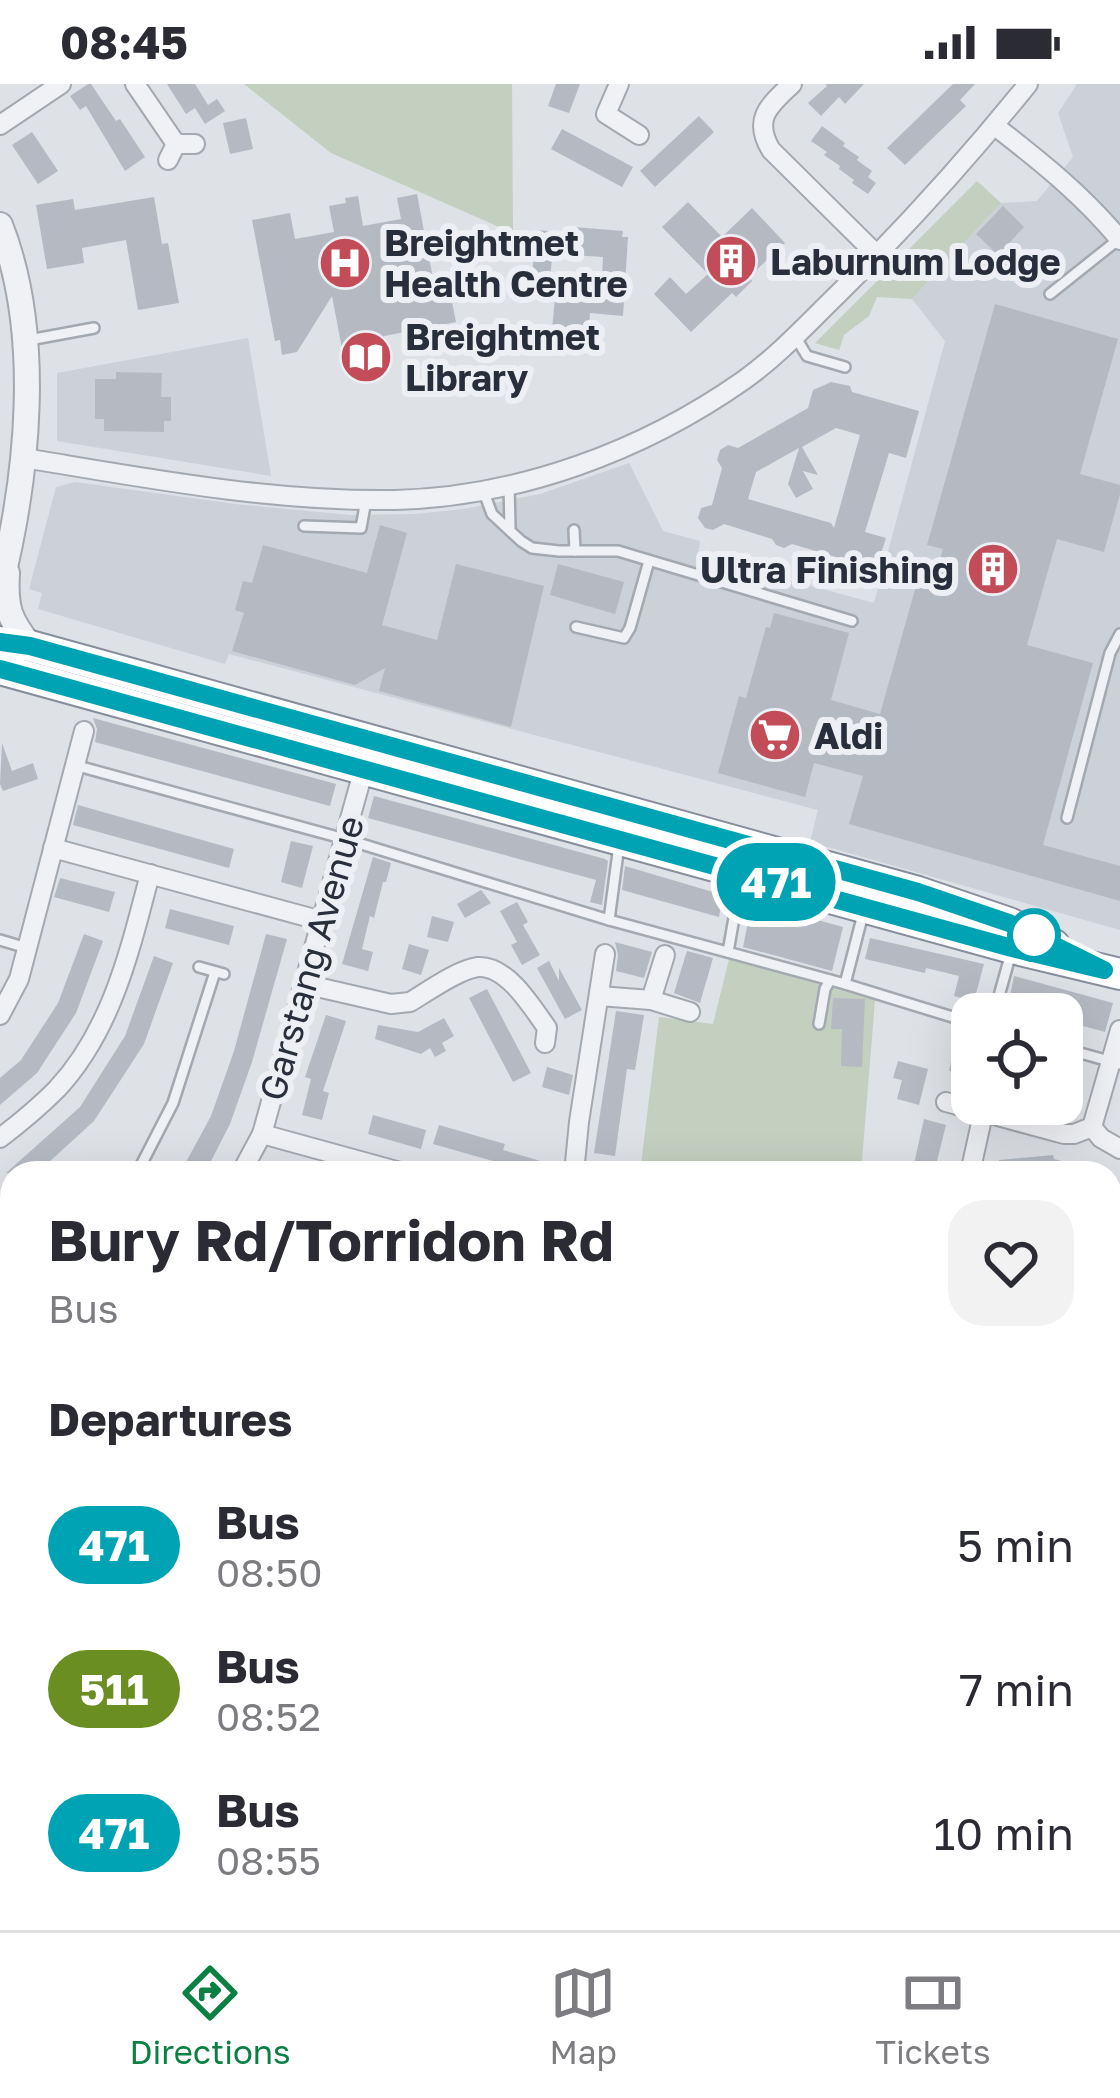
<!DOCTYPE html>
<html lang="en">
<head>
<meta charset="utf-8">
<style>
  body { margin:0; font-family:"Golos Text",sans-serif; background:#f2f2f3; color:#2b2b33; height:100vh; display:flex; flex-direction:column; font-size:45px; white-space:nowrap }
  * { box-sizing:border-box; margin:0 }
  p { font-size:39px; color:#7c7c81 }
  .icon { flex:none; width:66px; height:66px; fill:none; stroke:currentColor; stroke-width:2; stroke-linecap:round; stroke-linejoin:round }
  .map { position:relative; flex:1; overflow:hidden }
  .sheet { position:absolute; left:0px; top:1077px; width:1122px; height:771px; display:flex; flex-direction:column; background:#fff; border-radius:36px 36px 0 0; box-shadow:0 12px 48px #0002 }
  .sheet>* { flex:none }
  .badge { padding:0 24px; border-radius:39px; font-size:42px; line-height:78px }
  .controls { position:absolute; left:951px; top:909px; display:grid; gap:24px }
  .controls a { display:grid; place-items:center; width:132px; height:132px; border-radius:24px; background:#fff; box-shadow:0 12px 48px #0002; font-size:60px }
  .map>.badge { position:absolute; translate:-50% -50%; box-shadow:0 0 0 6px #fff }
  h2 { padding:0 48px; font-size:45px; line-height:108px }
  .round { display:grid; place-items:center; flex:none; width:126px; height:126px; border-radius:36px; background:#f2f2f3 }
  .summary { display:flex; align-items:center; justify-content:space-between; height:204px; padding:0 48px }
  h1 { font-size:57px; font-weight:700; line-height:90px }
  ul { padding:0; list-style:none }
  li { display:flex; align-items:center; gap:36px; height:144px; padding:0 48px }
  li div { flex:1 }
  li b { display:block; font-size:45px }
  li em { font-style:normal }
  li .badge { min-width:132px; font-weight:700; text-align:center }
  .status { display:flex; justify-content:space-between; align-items:center; height:84px; padding:0 60px; background:#fff; direction:ltr }
  .status svg { height:33px; fill:currentColor }
  .menu { display:flex; justify-content:space-around; align-items:center; height:168px; border-top:3px solid #e1e1e2; background:#fff; font-size:33px; color:#7c7c81 }
  .menu a { display:grid; justify-items:center; gap:6px }
  .menu .current { color:#0b8043 }
  .map>svg:first-child { display:block }
  .built { fill:#ccd0d7 }
  .green { fill:#c3cfbf }
  .building { fill:#b5bac2; fill-rule:evenodd }
  .lines { fill:none; stroke-linecap:round; stroke-linejoin:round }
  .service-casing { stroke:#a4a8af; stroke-width:14 }
  .minor-casing { stroke:#a4a8af; stroke-width:22 }
  .tertiary-casing { stroke:#a4a8af; stroke-width:28 }
  .trunk-casing { stroke:#868e9b; stroke-width:34 }
  .service { stroke:#f0f1f5; stroke-width:9 }
  .minor { stroke:#f0f1f5; stroke-width:18 }
  .tertiary { stroke:#f0f1f5; stroke-width:24 }
  .trunk { stroke:#fff; stroke-width:30 }
  .line-casing { stroke:#fff; stroke-width:27 }
  .line { stroke:#00a3b4; stroke-width:18 }
  .stop-dot { fill:#fff; stroke:#00a3b4; stroke-width:6 }
  .labels { text-anchor:middle; dominant-baseline:central; stroke-width:12; stroke-linejoin:round; paint-order:stroke }
  .poi-label { font-size:36px; font-weight:bold; fill:#282e3b; stroke:#edeff4; text-anchor:start }
  .street-label { font-size:36px; fill:#282e3b; stroke:#edeff4 }
</style>
</head>
<body>
<div class="status"><b>08:45</b><svg viewBox="0 0 49 12"><path d="M0 12V9h3v3zM5 12V6h3v6zM10 12V3h3v9zM15 12V0h3v12zM26 1h20v11H26zM47 4h2v5h-2z"/></svg></div>
<div class="map">
<svg width="1120" height="1846" viewBox="0 0 1120 1846">
  <rect width="100%" height="100%" fill="#dee1e6"/>
  <g class="built">
    <polygon points="1077,0 1120,0 1120,846 810,758 818,726 229,570 225,580 38,525 42,509 29,505 56,403 75,398 235,420 350,431 415,430 464,425 540,410 629,379 663,447 700,457 698,471 874,519 945,257 912,215 1001,119 1037,117 1073,73 1058,29"/>
    <polygon points="248,254 271,392 57,357 57,289"/>
  </g>
  <g class="green">
    <polygon points="244,0 512,0 513,149 331,69"/>
    <polygon points="977,97 1001,119 912,215 877,213 869,232 844,251 839,266 815,259"/>
    <polygon points="729,875 875,916 861,1089 640,1089 659,933 713,940"/>
  </g>
  <g class="building">
    <polygon points="88,0 91,0 116,37 120,35 145,73 125,87 86,22 80,26 70,12"/>
    <polygon points="167,0 195,0 208,21 217,15 225,27 205,40 195,24 186,30"/>
    <polygon points="556,0 580,0 569,29 548,22"/>
    <polygon points="825,0 864,0 845,20 839,13 821,32 808,19 827,2"/>
    <polygon points="953,0 975,0 960,16 966,22 905,81 887,64"/>
    <polygon points="699,32 714,48 655,103 640,87"/>
    <polygon points="246,34 253,65 230,70 223,39"/>
    <polygon points="822,42 845,59 843,62 859,73 857,76 872,87 868,93 876,99 868,110 852,99 854,96 839,85 840,82 824,71 827,68 811,57"/>
    <polygon points="562,45 633,83 622,103 551,65"/>
    <polygon points="32,48 58,87 38,100 12,61"/>
    <polygon points="417,110 435,205 449,203 456,238 384,252 390,283 347,291 332,212 297,268 282,271 280,256 275,257 252,136 290,129 295,155 334,148 329,122 346,119 345,114 358,112 363,142 401,135 397,114"/>
    <polygon points="154,113 162,160 168,159 179,219 138,226 126,156 82,164 84,179 47,185 36,121 73,115 75,126"/>
    <polygon points="688,118 722,153 752,124 785,159 749,193 752,197 736,213 732,209 691,248 654,210 670,193 686,210 708,190 662,143"/>
    <polygon points="1003,122 1024,143 998,171 976,150"/>
    <polygon points="574,143 623,147 622,153 628,153 623,232 590,229 587,266 553,261 554,257 551,257 555,214 601,215 603,173 558,170 558,175 552,174 549,206 531,204 536,146 573,149"/>
    <polygon points="995,220 1118,255 1080,390 1120,401 1120,410 1104,468 1057,455 1027,561 1093,579 1043,761 1120,782 1120,817 849,740 863,692 814,679 805,713 718,689 739,612 746,614 766,543 770,544 774,529 849,549 831,616 880,630 916,502 931,506 943,465 927,461"/>
    <polygon points="116,288 162,289 161,313 171,313 171,337 164,337 164,348 104,347 104,335 95,335 95,295 116,295"/>
    <path d="M831,298L850,302L852,308L919,327L906,374L889,369L865,448L886,454L876,485L792,460L784,464L776,461L772,455L724,440L713,446L705,444L698,434L701,424L712,421L722,384L717,376L720,366L728,361L738,364L808,324L813,306ZM836,344L860,351L834,444L831,439L748,415L756,388L799,364L788,400L796,414L813,405L803,387L818,391L802,363Z"/>
    <polygon points="380,441 407,449 382,541 437,556 456,480 544,502 511,643 379,607 385,584 355,601 232,567 244,529 235,526 243,497 252,499 263,461 367,489"/>
    <polygon points="558,480 624,498 615,530 550,511"/>
    <polygon points="93,634 336,700 330,722 95,658 97,645"/>
    <polygon points="2,659 12,687 33,679 38,695 3,707 0,700"/>
    <polygon points="374,712 605,775 608,777 602,821 590,818 596,796 368,734"/>
    <polygon points="78,721 234,765 229,784 73,741"/>
    <polygon points="291,757 313,762 302,804 281,798"/>
    <polygon points="373,773 391,779 386,798 383,798 374,834 370,832 362,865 373,868 368,887 342,880"/>
    <polygon points="625,782 723,811 719,833 622,806"/>
    <polygon points="60,794 115,808 109,828 54,813"/>
    <polygon points="481,806 491,819 465,834 457,820"/>
    <polygon points="517,818 528,838 523,841 540,871 522,881 511,861 517,858 500,827"/>
    <polygon points="752,818 843,843 832,887 743,863"/>
    <polygon points="170,825 234,842 229,861 165,844"/>
    <polygon points="432,832 454,838 448,858 427,853"/>
    <polygon points="84,850 103,857 76,929 37,989 0,1021 0,994 21,976 58,919"/>
    <polygon points="266,850 287,855 252,978 230,1040 208,1083 219,1089 180,1089 211,1032 234,967"/>
    <polygon points="870,854 984,880 974,917 954,912 959,892 926,884 925,889 865,875"/>
    <polygon points="615,858 652,868 644,894 616,887 618,871"/>
    <polygon points="409,860 429,866 421,891 402,885"/>
    <polygon points="687,867 713,874 700,919 674,909"/>
    <polygon points="154,872 173,879 144,960 94,1037 37,1089 6,1089 80,1023 125,952"/>
    <polygon points="549,877 559,897 559,884 582,926 565,935 537,884"/>
    <polygon points="1014,892 1113,919 1105,948 1062,936 1062,930 1038,930 1008,922"/>
    <polygon points="487,905 531,989 513,998 469,914"/>
    <polygon points="833,914 865,915 862,983 841,982 842,945 831,945"/>
    <polygon points="616,927 644,931 635,986 627,985 615,1072 594,1069"/>
    <polygon points="326,931 346,937 323,1007 329,1009 322,1036 302,1031 311,995 305,993"/>
    <polygon points="444,934 454,952 442,959 446,967 435,973 430,964 421,970 375,955 378,941 418,948"/>
    <polygon points="954,964 972,969 972,992 949,987"/>
    <polygon points="898,977 928,985 919,1021 897,1015 902,996 893,994"/>
    <polygon points="547,983 573,991 569,1011 542,1003"/>
    <polygon points="373,1031 426,1046 421,1065 368,1050"/>
    <polygon points="924,1035 946,1041 934,1089 912,1089"/>
    <polygon points="439,1041 505,1060 503,1066 561,1083 561,1089 505,1089 507,1081 433,1060"/>
    <polygon points="1053,1071 1054,1075 1088,1084 1087,1089 1000,1089 999,1076"/>
  </g>
  <g class="lines">
    <g class="service-casing">
      <g id="service">
        <polyline points="1050,210 1119,155"/>
        <polyline points="795,252 807,272 845,283"/>
        <polyline points="29,256 94,244"/>
        <polyline points="509,401 510,443"/>
        <polyline points="483,406 492,430 521,457 532,464 559,467 618,467 852,537"/>
        <polyline points="304,442 361,444 366,416"/>
        <polyline points="574,446 575,467"/>
        <polyline points="576,543 624,554 630,544 649,477"/>
        <polyline points="74,681 345,755 609,836 845,900 972,939"/>
        <polyline points="1067,734 1110,569 1120,550"/>
        <polyline points="609,836 619,761"/>
        <polyline points="0,856 27,864"/>
        <polyline points="728,868 741,794"/>
        <polyline points="199,883 224,890"/>
        <polyline points="845,900 863,830"/>
        <polyline points="994,930 1011,869"/>
        <polyline points="819,940 825,905 830,896"/>
        <polyline points="1062,964 1120,980"/>
        <polyline points="137,1089 173,1019 215,888"/>
        <polyline points="12,1207 9,1221 12,1236"/>
      </g>
    </g>
    <g class="minor-casing">
      <g id="minor">
        <polyline points="135,0 176,60"/>
        <polyline points="619,0 606,30 639,51"/>
        <path d="M792,0C770,21 752,34 771,66L877,171"/>
        <polyline points="0,41 61,0"/>
        <path d="M995,42C1040,77 1083,111 1120,156"/>
        <polyline points="168,76 176,60 195,60"/>
        <path d="M24,374C146,394 271,418 395,416C519,413 643,367 744,296C779,271 808,239 838,210C905,144 969,73 1028,0"/>
        <polyline points="53,764 322,837"/>
        <path d="M304,900L391,920L410,918C427,908 459,885 478,883C507,881 532,923 547,944L545,959"/>
        <polyline points="599,912 651,916 690,928"/>
        <polyline points="651,916 665,871"/>
        <polyline points="0,931 19,895 84,647"/>
        <polyline points="946,1018 1064,1050 1074,1050 1092,1043 1120,946"/>
        <polyline points="1092,1043 1101,1054 1120,1065"/>
        <polyline points="262,1050 404,1089"/>
        <path d="M0,1054C20,1039 39,1023 57,1005C112,946 130,866 150,790"/>
        <polyline points="241,1089 262,1050 365,681"/>
        <polyline points="574,1089 579,1038 605,870"/>
        <polyline points="970,1089 983,1030"/>
        <polyline points="1110,1304 1120,1249"/>
        <polyline points="1110,1319 1120,1320"/>
        <polyline points="0,1420 12,1407"/>
        <polyline points="1110,1506 1120,1507"/>
        <polyline points="0,1593 12,1603"/>
        <polyline points="1110,1679 1120,1678"/>
        <polyline points="0,1821 12,1833"/>
        <polyline points="521,1836 543,1846"/>
        <polyline points="133,1846 138,1836"/>
        <polyline points="334,1846 339,1836"/>
        <polyline points="749,1846 750,1836"/>
      </g>
    </g>
    <g class="tertiary-casing">
      <g id="tertiary">
        <path d="M0,141C43,250 28,392 0,504"/>
        <path d="M7,489C5,524 9,535 30,562"/>
      </g>
    </g>
    <g class="trunk-casing">
      <g id="trunk">
        <polyline points="0,558 30,562 153,596 918,808 1009,839 1054,861"/>
        <polyline points="0,585 1012,864 1120,890"/>
      </g>
    </g>
    <use href="#service" class="service"/>
    <use href="#minor" class="minor"/>
    <use href="#tertiary" class="tertiary"/>
    <use href="#trunk" class="trunk"/>
  </g>
  <g class="lines">
    <g class="line-casing">
      <polyline id="line" points="0,558 30,562 153,596 918,808 1009,839 1104,886 1012,864 0,585"/>
    </g>
    <use href="#line" class="line"/>
  </g>
  <defs>
    <g id="building-disc" transform="scale(2.7)"><circle r="9.5" fill="#c24c58" stroke="#edeff4"/><path d="M-4-6H4V6H1V3H-1V6H-4ZM-2.5-4.3h1.7v1.8h-1.7ZM.8-4.3h1.7v1.8H.8ZM-2.5-1h1.7V.8h-1.7ZM.8-1h1.7V.8H.8Z" fill="#fff"/></g>
    <g id="hospital-disc" transform="scale(2.7)"><circle r="9.5" fill="#c24c58" stroke="#edeff4"/><path d="M-5-5h3v3.5h4V-5h3V5h-3V1.5h-4V5h-3Z" fill="#fff"/></g>
    <g id="library-disc" transform="scale(2.7)"><circle r="9.5" fill="#c24c58" stroke="#edeff4"/><path d="M-6-4Q-3-5.5-.7-3.5V5Q-3 3-6 4ZM6-4Q3-5.5 .7-3.5V5Q3 3 6 4Z" fill="#fff"/></g>
    <g id="supermarket-disc" transform="scale(2.7)"><circle r="9.5" fill="#c24c58" stroke="#edeff4"/><path d="M-6-5.5h2.5l.6 2H6L4.5 2H-2.5L-4.4-4H-6ZM-1.5 3.2a1.3 1.3 0 1 0 .1 0ZM3 3.2a1.3 1.3 0 1 0 .1 0Z" fill="#fff"/></g>
  </defs>
  <g fill-rule="evenodd">
    <use href="#building-disc" x="731" y="177"/>
    <use href="#hospital-disc" x="345" y="179"/>
    <use href="#library-disc" x="366" y="273"/>
    <use href="#building-disc" x="993" y="485"/>
    <use href="#supermarket-disc" x="775" y="651"/>
  </g>
  <circle class="stop-dot" cx="1034" cy="851" r="24"/>
  <g class="labels">
    <g class="poi-label">
      <text x="384" y="158">Breightmet<tspan x="384" dy="41">Health Centre</tspan></text>
      <text x="770" y="177">Laburnum Lodge</text>
      <text x="405" y="252">Breightmet<tspan x="405" dy="41">Library</tspan></text>
      <text x="954" y="485" text-anchor="end">Ultra Finishing</text>
      <text x="814" y="651">Aldi</text>
    </g>
    <g class="street-label">
      <text transform="translate(311 874) rotate(-74)">Garstang Avenue</text>
    </g>
  </g>
</svg>
<div class="controls">
<a><svg class="icon" aria-label="locate" viewBox="0 0 24 24"><circle cx="12" cy="12" r="6"/><path d="M12 2v4M12 18v4M2 12h4M18 12h4"/></svg></a>
</div>
<b class="badge" style="left:776px;top:798px;background:#00a3b4;color:#fff">471</b>
<section class="sheet">
<div class="summary"><div><h1>Bury Rd/Torridon Rd</h1><p>Bus</p></div><a class="round"><svg class="icon" aria-label="heart" viewBox="0 0 24 24"><path d="M12 20l-8-8c-3-5 5-10 8-4 3-6 11-1 8 4z"/></svg></a></div>
<h2>Departures</h2>
<ul>
<li><span class="badge" style="background:#00a3b4;color:#fff">471</span><div><b>Bus</b><p>08:50</p></div><em>5 min</em></li>
<li><span class="badge" style="background:#6b8e23;color:#fff">511</span><div><b>Bus</b><p>08:52</p></div><em>7 min</em></li>
<li><span class="badge" style="background:#00a3b4;color:#fff">471</span><div><b>Bus</b><p>08:55</p></div><em>10 min</em></li>
</ul>
</section>
</div>
<nav class="menu">
<a class="current"><svg class="icon" aria-label="directions" viewBox="0 0 24 24"><path d="M12 3l9 9-9 9-9-9zM9 14v-3h6M13 9l2 2-2 2"/></svg>Directions</a>
<a><svg class="icon" aria-label="map" viewBox="0 0 24 24"><path d="M3 6l6-2 6 2 6-2v14l-6 2-6-2-6 2zM9 4v14M15 6v14"/></svg>Map</a>
<a><svg class="icon" aria-label="tickets" viewBox="0 0 24 24"><path d="M3 7h18v10H3zM15 7v10"/></svg>Tickets</a>
</nav>
</body>
</html>
